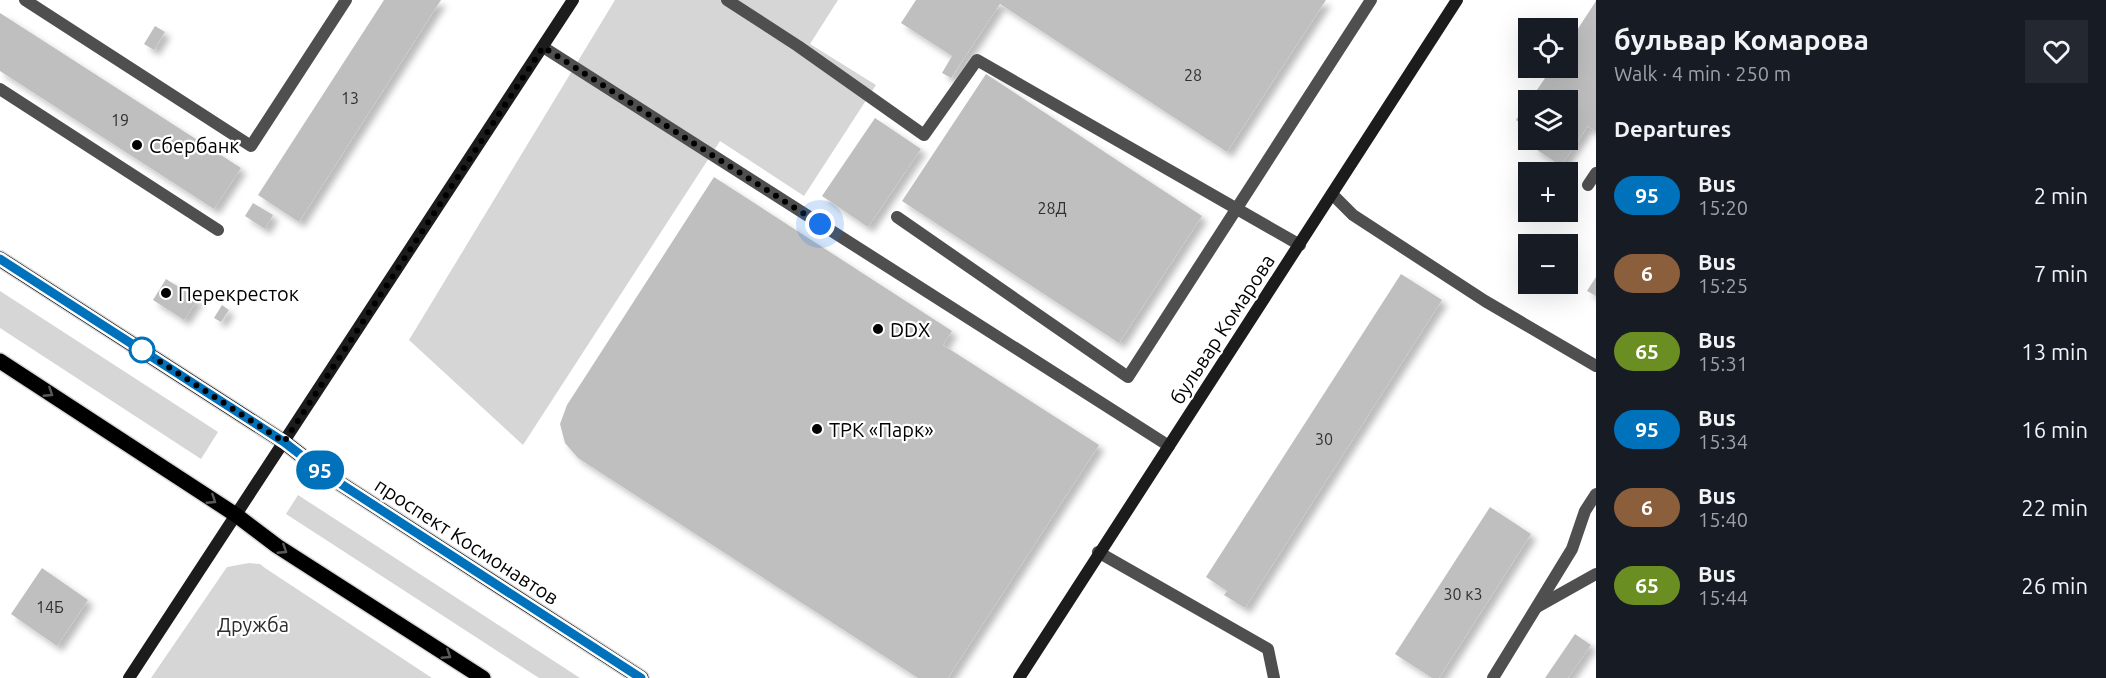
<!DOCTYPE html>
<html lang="en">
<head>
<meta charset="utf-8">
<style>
  body { margin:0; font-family:Ubuntu,sans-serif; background:#242831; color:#f1f3f6; height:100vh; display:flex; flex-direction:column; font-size:22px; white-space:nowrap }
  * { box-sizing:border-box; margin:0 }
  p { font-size:20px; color:#9ea1a6 }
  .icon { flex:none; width:33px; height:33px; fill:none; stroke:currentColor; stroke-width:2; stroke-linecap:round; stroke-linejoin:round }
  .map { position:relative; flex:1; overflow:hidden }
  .drawer { display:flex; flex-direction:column; background:#171b24; width:510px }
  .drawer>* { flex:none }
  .badge { padding:0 12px; border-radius:20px; font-size:21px; line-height:39px }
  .fabs { position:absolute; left:1518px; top:18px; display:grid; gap:12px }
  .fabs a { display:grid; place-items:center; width:60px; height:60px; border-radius:0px; background:#171b24; box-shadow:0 6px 24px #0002; font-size:30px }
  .you { position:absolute; width:30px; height:30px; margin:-15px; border:4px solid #fff; border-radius:50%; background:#1a73e8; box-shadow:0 0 0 9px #1a73e833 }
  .map>.badge { position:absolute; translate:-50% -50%; box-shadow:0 0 0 3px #fff }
  h2 { padding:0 18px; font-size:22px; line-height:54px }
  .round { display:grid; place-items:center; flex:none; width:63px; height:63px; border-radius:0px; background:#242831 }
  .overview { display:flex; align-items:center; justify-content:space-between; height:102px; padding:0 18px }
  h1 { font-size:28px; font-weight:700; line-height:45px }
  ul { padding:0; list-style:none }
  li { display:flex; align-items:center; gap:18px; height:78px; padding:0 18px }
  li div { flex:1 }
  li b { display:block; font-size:22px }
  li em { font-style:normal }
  li .badge { min-width:66px; font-weight:700; text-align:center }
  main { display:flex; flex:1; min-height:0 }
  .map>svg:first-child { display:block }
  .green { fill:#d6d6d6 }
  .building { fill:#bfbfbf; filter:url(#shadow) }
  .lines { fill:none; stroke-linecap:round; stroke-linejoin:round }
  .primary-casing { stroke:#dbdbdb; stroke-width:18 }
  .lane { stroke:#4f4f4f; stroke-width:12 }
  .street { stroke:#4f4f4f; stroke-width:12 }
  .secondary { stroke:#1c1c1c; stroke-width:12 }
  .primary { stroke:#000; stroke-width:15 }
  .oneway { stroke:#595959 }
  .line-casing { stroke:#fff; stroke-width:14 }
  .line { stroke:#0072bc; stroke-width:9 }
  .walk { stroke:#000; stroke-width:6; stroke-dasharray:0 10.8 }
  .poi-dot { fill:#000; stroke:#fff; stroke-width:2 }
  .stop-dot { fill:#fff; stroke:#0072bc; stroke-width:3 }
  .labels { text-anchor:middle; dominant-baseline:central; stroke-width:4.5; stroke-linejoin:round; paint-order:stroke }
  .number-label { font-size:16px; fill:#303030 }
  .poi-label { font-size:20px; fill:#000; stroke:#fff; text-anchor:start }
  .street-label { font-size:20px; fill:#000; stroke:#fff }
  .park-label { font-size:20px; fill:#2d2d2d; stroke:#fff }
</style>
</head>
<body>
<main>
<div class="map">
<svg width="1596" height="678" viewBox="0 0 1596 678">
  <defs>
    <filter id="shadow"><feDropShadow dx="5.5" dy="5.5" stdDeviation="3" flood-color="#0004"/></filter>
  </defs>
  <rect width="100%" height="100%" fill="#fff"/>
  <g class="green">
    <polygon points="615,0 838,0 810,44 876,85 804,196 720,141 523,445 409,340"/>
    <polygon points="0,291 218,432 201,459 0,328"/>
    <polygon points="298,495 580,678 539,678 286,514"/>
    <polygon points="249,563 260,564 265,568 432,678 151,678 227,567"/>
  </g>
  <g class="building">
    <polygon points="384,0 441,0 299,222 258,195"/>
    <polygon points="916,0 1326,0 1227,152 1000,4 951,78 942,73 952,56 901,23"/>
    <polygon points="1596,1 1596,132 1588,126 1561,166 1533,147 1538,140 1568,140 1568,100 1530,100 1552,68 1568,68 1568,44"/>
    <polygon points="0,13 241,168 214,209 0,71"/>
    <polygon points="155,26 165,32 154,50 144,44"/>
    <polygon points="986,74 1202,216 1119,343 902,201"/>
    <polygon points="1528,102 1528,128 1516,120"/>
    <polygon points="875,118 921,149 868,227 822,196"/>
    <polygon points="714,177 952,331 943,345 1099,445 948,678 918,678 578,458 565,443 560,424 567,405"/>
    <polygon points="253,203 273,215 265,229 245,216"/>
    <polygon points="1401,274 1442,300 1245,608 1224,595 1227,591 1206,577"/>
    <polygon points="1596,277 1596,296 1587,291"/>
    <polygon points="166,279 198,299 184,320 153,300"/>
    <polygon points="222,305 229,310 221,322 214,318"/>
    <polygon points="1490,507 1531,534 1439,678 1432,678 1395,654"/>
    <polygon points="42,568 88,600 57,646 11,614"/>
    <polygon points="1575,634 1591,645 1568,678 1545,678"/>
  </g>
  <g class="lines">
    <g class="primary-casing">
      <g id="primary">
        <polyline points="0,259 284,442 324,473 641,678"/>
        <polyline points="0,361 236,515 277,546 483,678"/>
      </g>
    </g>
    <g class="lane">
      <polyline points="25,0 251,146 346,0"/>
      <polyline points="543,47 1169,446"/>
      <polyline points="0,89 218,230"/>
      <polyline points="1588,185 1596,173"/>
      <polyline points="1332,194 1353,215 1485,301 1596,366"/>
      <polyline points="897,217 1128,377 1371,0"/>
      <polyline points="1098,552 1268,649 1274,678"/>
      <polyline points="1537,607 1596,574"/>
      <polyline points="1493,678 1572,549 1585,511 1596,494"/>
    </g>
    <polyline class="street" points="727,0 798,46 924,135 977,60 1300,245"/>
    <g class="secondary">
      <polyline points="129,678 573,0"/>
      <polyline points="1019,678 1457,0"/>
    </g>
    <use href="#primary" class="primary"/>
  </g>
  <defs><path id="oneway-chevron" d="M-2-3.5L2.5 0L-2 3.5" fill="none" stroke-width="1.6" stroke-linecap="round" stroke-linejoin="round" transform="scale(1.5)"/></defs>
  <g class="oneway">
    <use href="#oneway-chevron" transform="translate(49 393) rotate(33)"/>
    <use href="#oneway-chevron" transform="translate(212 500) rotate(33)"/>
    <use href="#oneway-chevron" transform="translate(283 550) rotate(33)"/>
    <use href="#oneway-chevron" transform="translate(447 655) rotate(33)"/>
  </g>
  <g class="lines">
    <g class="line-casing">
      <polyline id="line" points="0,259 284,442 324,473 641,678"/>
    </g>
    <use href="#line" class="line"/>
    <polyline class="walk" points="142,350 284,442 543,47 820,224"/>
  </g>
  <g class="poi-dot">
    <circle cx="137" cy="145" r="6"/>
    <circle cx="166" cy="293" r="6"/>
    <circle cx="878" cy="329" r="6"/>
    <circle cx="817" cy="429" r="6"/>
  </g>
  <circle class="stop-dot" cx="142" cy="350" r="12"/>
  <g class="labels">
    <g class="number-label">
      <text x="1193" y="75">28</text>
      <text x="350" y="98">13</text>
      <text x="120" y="120">19</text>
      <text x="1052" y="208">28Д</text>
      <text x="1324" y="439">30</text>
      <text x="1463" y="594">30 к3</text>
      <text x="50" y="607">14Б</text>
    </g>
    <g class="poi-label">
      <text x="149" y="145">Сбербанк</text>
      <text x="178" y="293">Перекресток</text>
      <text x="890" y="329">DDX</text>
      <text x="829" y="429">ТРК «Парк»</text>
    </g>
    <g class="street-label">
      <text transform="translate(1222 329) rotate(-57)">бульвар Комарова</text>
      <text transform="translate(467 541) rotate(33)">проспект Космонавтов</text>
    </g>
    <g class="park-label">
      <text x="253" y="624">Дружба</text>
    </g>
  </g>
</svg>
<div class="fabs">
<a><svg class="icon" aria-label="locate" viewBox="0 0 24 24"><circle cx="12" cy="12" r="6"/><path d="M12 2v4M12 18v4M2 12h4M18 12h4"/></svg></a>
<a><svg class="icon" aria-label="layers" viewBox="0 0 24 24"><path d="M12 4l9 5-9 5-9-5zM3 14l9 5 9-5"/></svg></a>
<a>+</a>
<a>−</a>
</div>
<div class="you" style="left:820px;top:224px"></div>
<b class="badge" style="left:320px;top:470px;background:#0072bc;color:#fff">95</b>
</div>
<section class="drawer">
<div class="overview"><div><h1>бульвар Комарова</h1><p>Walk · 4 min · 250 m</p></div><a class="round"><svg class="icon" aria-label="heart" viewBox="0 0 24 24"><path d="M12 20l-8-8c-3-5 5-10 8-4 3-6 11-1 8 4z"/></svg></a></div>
<h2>Departures</h2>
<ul>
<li><span class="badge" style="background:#0072bc;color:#fff">95</span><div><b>Bus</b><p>15:20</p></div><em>2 min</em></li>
<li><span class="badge" style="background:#8b5e3c;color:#fff">6</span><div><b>Bus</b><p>15:25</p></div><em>7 min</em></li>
<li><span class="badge" style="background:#6b8e23;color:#fff">65</span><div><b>Bus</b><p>15:31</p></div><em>13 min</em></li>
<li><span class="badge" style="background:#0072bc;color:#fff">95</span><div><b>Bus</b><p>15:34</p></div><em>16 min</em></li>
<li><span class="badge" style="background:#8b5e3c;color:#fff">6</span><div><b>Bus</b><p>15:40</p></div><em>22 min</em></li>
<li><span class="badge" style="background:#6b8e23;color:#fff">65</span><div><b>Bus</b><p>15:44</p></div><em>26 min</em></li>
</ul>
</section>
</main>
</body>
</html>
